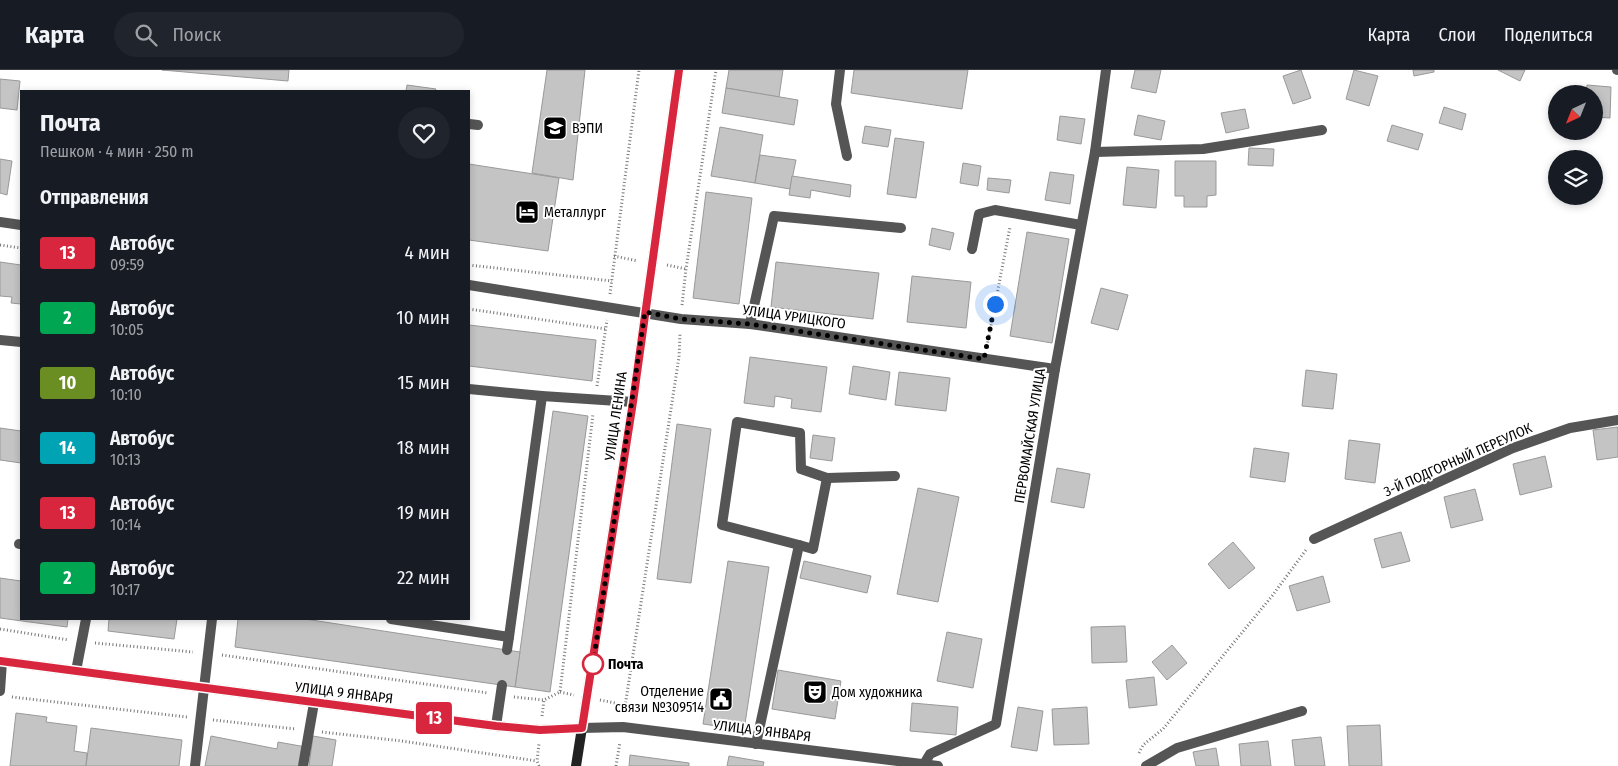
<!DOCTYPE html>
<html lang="ru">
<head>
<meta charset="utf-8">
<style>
  body { margin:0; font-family:"Fira Sans Condensed",sans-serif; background:#20242c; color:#f1f3f6; height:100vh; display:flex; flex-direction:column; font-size:19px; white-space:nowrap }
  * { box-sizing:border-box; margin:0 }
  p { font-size:16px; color:#9ea1a6 }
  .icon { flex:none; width:28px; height:28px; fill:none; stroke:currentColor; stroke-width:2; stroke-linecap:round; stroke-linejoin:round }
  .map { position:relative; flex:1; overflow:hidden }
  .drawer { position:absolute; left:20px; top:20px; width:450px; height:530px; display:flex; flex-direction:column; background:#171b24; border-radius:0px; box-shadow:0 2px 8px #0003 }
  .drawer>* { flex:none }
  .badge { padding:0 10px; border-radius:4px; font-size:18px; line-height:32px }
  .needle { width:32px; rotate:223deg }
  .tools { position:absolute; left:1548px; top:15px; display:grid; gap:10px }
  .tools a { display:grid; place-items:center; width:55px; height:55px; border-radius:50%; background:#171b24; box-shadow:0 2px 8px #0003; font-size:25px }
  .you { position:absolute; width:25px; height:25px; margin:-12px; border:4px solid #fff; border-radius:50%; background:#1a73e8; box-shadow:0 0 0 8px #1a73e833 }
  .map>.badge { position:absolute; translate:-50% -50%; box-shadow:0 0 0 2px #fff }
  h2 { padding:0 20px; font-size:19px; line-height:45px }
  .round { display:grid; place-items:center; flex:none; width:52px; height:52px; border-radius:26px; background:#20242c }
  .head { display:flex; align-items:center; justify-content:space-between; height:85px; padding:0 20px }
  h1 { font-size:24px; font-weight:700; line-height:38px }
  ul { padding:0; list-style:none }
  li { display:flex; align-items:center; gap:15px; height:65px; padding:0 20px }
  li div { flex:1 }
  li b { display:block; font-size:19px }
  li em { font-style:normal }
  li .badge { min-width:55px; font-weight:700; text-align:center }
  header { display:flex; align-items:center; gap:30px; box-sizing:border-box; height:70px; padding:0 25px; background:#171b24; border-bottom:1px solid #363941 }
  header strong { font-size:24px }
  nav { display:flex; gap:28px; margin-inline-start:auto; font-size:18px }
  .search { width:350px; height:45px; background:#20242c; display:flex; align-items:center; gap:12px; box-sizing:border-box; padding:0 18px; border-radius:28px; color:#9ea1a6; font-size:19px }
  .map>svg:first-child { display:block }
  .building { fill:#c4c4c4; stroke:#999 }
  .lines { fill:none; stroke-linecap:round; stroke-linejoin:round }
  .path { stroke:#777; stroke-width:3; stroke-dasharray:1 2.5; stroke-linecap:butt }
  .lane { stroke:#555; stroke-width:10 }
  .street { stroke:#555; stroke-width:10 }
  .secondary { stroke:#222; stroke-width:10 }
  .line-casing { stroke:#fff; stroke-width:11 }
  .line { stroke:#d7263d; stroke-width:8 }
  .walk { stroke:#000; stroke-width:5; stroke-dasharray:0 9 }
  .stop-dot { fill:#fff; stroke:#d7263d; stroke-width:2.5 }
  .labels { text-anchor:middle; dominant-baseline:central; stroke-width:4; stroke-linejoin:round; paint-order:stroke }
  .poi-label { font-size:14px; fill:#000; stroke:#fff; text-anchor:start }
  .street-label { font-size:14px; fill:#000; stroke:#fff }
  .stop-label { font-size:14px; font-weight:bold; fill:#000; stroke:#fff; text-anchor:start }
</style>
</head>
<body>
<header>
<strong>Карта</strong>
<div class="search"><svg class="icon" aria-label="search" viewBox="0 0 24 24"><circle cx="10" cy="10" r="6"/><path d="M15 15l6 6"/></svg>Поиск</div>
<nav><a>Карта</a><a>Слои</a><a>Поделиться</a></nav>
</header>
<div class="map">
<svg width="1618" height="696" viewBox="0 0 1618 696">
  <rect width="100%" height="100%" fill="#fff"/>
  <g class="building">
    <polygon points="162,0 289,0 288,11"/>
    <polygon points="547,0 585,0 573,110 532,103"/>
    <polygon points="729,0 783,0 779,27 726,18"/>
    <polygon points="854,0 968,0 962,39 851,23"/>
    <polygon points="1135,0 1161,0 1156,23 1131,18"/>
    <polygon points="1301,0 1311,28 1293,34 1283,6"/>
    <polygon points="1354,0 1378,6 1369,36 1346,29"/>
    <polygon points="1413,0 1434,0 1434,2 1414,6"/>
    <polygon points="1498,0 1525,0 1520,11"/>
    <polygon points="0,9 20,11 17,40 0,38"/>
    <polygon points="407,15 436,19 435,21 406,21"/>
    <polygon points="1587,15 1611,17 1610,48 1594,47 1594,24 1586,24"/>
    <polygon points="726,18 798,30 794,55 722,43"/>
    <polygon points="1444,37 1466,44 1462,60 1439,53"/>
    <polygon points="1245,39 1249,58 1226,63 1221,43"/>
    <polygon points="1138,45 1165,51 1161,70 1134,65"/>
    <polygon points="1060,46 1085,49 1081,74 1057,70"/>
    <polygon points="1392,55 1423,64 1418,80 1387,71"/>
    <polygon points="865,56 891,60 888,77 862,73"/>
    <polygon points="720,57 763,65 755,113 711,106"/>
    <polygon points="895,68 924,72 916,128 887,124"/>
    <polygon points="1249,78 1274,79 1273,96 1248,95"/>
    <polygon points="760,85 796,90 790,119 755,113"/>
    <polygon points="0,89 12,91 7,125 0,123"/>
    <polygon points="1175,91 1216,91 1216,125 1207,126 1207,137 1184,137 1184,126 1175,126"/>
    <polygon points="963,93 981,96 978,116 960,113"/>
    <polygon points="469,94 559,108 548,181 469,170"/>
    <polygon points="1127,97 1159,100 1156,138 1123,135"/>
    <polygon points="1050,102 1074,105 1070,134 1045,130"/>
    <polygon points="792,106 851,115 850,127 811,120 810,128 789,125"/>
    <polygon points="988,108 1011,110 1009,123 987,120"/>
    <polygon points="706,122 752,128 739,234 693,228"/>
    <polygon points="932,158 954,163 950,180 929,175"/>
    <polygon points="1027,162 1069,169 1052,273 1010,266"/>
    <polygon points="0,192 21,195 21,234 11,233 12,227 0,226"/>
    <polygon points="776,192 879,203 873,249 771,237"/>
    <polygon points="912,206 971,212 966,258 907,252"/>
    <polygon points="1101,218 1128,225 1118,260 1091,253"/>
    <polygon points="469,255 596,270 592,311 469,296"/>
    <polygon points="750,287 827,297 821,342 791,338 792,329 775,326 774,337 744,333"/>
    <polygon points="853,296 890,302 886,330 849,324"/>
    <polygon points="1306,300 1337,304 1333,339 1302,336"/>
    <polygon points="899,302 950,308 946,341 895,335"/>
    <polygon points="553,341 588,346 550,622 515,617"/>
    <polygon points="677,354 711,359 691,513 657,509"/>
    <polygon points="1618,357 1618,387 1597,390 1593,360"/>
    <polygon points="0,358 21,361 21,393 0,390"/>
    <polygon points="813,365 835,368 832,391 810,388"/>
    <polygon points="1349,370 1380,374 1375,413 1345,409"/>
    <polygon points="1254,378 1289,383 1285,412 1250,407"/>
    <polygon points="1545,386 1552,417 1520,425 1513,394"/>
    <polygon points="1057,398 1090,404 1084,438 1051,432"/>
    <polygon points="918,418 959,427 938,532 897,524"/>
    <polygon points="1475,419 1483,450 1451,458 1444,427"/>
    <polygon points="1401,462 1410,491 1382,498 1374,469"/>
    <polygon points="1233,472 1255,498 1229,519 1208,494"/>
    <polygon points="728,491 769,497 744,660 703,654"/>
    <polygon points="804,491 871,506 867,523 800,508"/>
    <polygon points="1323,506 1330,532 1297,541 1289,516"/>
    <polygon points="0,508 21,511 21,549 68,549 67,557 0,548"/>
    <polygon points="109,549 177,549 174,569 108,561"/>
    <polygon points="238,549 305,549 520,582 515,617 235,577"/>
    <polygon points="1125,556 1127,592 1092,593 1091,557"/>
    <polygon points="947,562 982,569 973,618 937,611"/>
    <polygon points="1172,575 1187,593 1167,610 1152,592"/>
    <polygon points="778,600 841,611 835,649 772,639"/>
    <polygon points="1154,607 1157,635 1129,638 1126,610"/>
    <polygon points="912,633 958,637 956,665 910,661"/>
    <polygon points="1018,637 1043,641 1037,681 1011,677"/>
    <polygon points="1087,637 1089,674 1054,675 1052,639"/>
    <polygon points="16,643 47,647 46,652 77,656 74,681 87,683 86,696 10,696"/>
    <polygon points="1380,655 1382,696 1349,696 1347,656"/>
    <polygon points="91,658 182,670 179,696 86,696"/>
    <polygon points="211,666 277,679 278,672 306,677 302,696 205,696"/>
    <polygon points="313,666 336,670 332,696 309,696"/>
    <polygon points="1321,667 1325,696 1295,696 1292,670"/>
    <polygon points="1268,671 1271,696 1241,696 1239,674"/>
    <polygon points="1216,678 1219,696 1196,696 1193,682"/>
    <polygon points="630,685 689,693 689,696 629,696"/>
    <polygon points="729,686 764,692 763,696 727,696"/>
  </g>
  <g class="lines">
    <g class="path">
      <polyline points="0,175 21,178"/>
      <polyline points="614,186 638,191"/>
      <polyline points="469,195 612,211"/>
      <polyline points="667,195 686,199"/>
      <polyline points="610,224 639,0"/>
      <polyline points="682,235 686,199 716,0"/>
      <polyline points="469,239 606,259"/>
      <polyline points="987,276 1010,157"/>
      <polyline points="597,316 607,250"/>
      <polyline points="0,559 69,570"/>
      <polyline points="95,573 193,582"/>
      <polyline points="222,585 488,623"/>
      <polyline points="560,622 574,625"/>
      <polyline points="12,627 187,647"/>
      <polyline points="514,627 544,630"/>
      <polyline points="600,630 625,635"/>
      <polyline points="624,643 679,287 680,264"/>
      <polyline points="542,646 544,630 560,622 593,344"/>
      <polyline points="213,650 296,659"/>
      <polyline points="322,662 402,671 537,691"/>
      <polyline points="1139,683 1143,675 1163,659 1272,526 1306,480"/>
      <polyline points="539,696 537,691 539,674"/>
      <polyline points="616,696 620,672"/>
    </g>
    <g class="lane">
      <polyline points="840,0 836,34 847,86"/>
      <polyline points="469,54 478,55"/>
      <polyline points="1095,82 1203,79 1322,60"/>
      <polyline points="972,179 979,144 995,140 1081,155"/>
      <polyline points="750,254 774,146 901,158"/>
      <polyline points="0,270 21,272"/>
      <polyline points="469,319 542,326 633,332"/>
      <polyline points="19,474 21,474"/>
      <polyline points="799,475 813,479 827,408"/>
      <polyline points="391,549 509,567 507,580"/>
      <polyline points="509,567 542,326"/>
      <polyline points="76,601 86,549"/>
      <polyline points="0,621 2,592"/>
      <polyline points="496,656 502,615"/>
      <polyline points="756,674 799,475 722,455 737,352 800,363 801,399 827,408 895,406"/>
      <polyline points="195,696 212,549"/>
      <polyline points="303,696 314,633"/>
    </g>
    <g class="street">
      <polyline points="1617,0 1618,0"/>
      <polyline points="0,152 21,155"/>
      <polyline points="469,215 681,249 750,254 1055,299"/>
      <polyline points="1314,469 1513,378 1570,358 1618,350"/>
      <polyline points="582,658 623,657 938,696"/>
      <polyline points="924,694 930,684 996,654 1055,299 1095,82 1106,0"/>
      <polyline points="1146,696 1177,678 1302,641"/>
    </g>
    <g class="secondary">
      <polyline points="0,591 496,656 540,660 582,658"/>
      <polyline points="576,696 633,332 679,0"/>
    </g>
  </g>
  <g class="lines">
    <g class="line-casing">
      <polyline id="line" points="0,591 496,656 540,660 582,658 633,332 679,0"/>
    </g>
    <use href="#line" class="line"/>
    <polyline class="walk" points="593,594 645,242 681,249 750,254 984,289 995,234"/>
  </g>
  <defs>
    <g id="university-square" transform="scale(1.25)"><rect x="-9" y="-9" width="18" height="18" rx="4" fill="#000" stroke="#fff"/><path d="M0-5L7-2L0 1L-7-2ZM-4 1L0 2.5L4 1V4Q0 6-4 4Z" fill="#fff"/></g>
    <g id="hotel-square" transform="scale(1.25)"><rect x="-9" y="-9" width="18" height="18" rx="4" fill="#000" stroke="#fff"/><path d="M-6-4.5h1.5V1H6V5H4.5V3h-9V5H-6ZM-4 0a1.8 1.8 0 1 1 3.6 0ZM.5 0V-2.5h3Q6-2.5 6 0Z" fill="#fff"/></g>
    <g id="theatre-square" transform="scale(1.25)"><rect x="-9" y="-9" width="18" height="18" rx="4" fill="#000" stroke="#fff"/><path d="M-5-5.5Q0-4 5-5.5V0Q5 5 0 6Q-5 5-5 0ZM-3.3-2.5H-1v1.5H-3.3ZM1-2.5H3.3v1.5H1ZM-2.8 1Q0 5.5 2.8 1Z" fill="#fff"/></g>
    <g id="civic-square" transform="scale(1.25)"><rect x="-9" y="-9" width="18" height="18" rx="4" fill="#000" stroke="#fff"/><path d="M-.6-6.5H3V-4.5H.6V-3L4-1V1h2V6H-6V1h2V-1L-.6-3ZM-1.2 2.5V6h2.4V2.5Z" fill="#fff"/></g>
  </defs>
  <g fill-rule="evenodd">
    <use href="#university-square" x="555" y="58"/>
    <use href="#hotel-square" x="527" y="142"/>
    <use href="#theatre-square" x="815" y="622"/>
    <use href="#civic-square" x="721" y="629"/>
  </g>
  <circle class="stop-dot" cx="593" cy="594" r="10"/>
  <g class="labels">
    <g class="poi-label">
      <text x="572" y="58">ВЭПИ</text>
      <text x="544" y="142">Металлург</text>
      <text x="704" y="621" text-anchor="end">Отделение<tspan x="704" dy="16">связи №309514</tspan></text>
      <text x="832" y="622">Дом художника</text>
    </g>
    <g class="street-label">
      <text transform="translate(794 247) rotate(8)">УЛИЦА УРИЦКОГО</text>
      <text transform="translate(616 346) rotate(-82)">УЛИЦА ЛЕНИНА</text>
      <text transform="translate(1030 366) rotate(-81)">ПЕРВОМАЙСКАЯ УЛИЦА</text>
      <text transform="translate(1458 390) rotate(-24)">3-Й ПОДГОРНЫЙ ПЕРЕУЛОК</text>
      <text transform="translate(344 623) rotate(7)">УЛИЦА 9 ЯНВАРЯ</text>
      <text transform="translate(762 661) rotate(7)">УЛИЦА 9 ЯНВАРЯ</text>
    </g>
    <g class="stop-label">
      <text x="608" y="594">Почта</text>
    </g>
  </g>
</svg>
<div class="tools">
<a><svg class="needle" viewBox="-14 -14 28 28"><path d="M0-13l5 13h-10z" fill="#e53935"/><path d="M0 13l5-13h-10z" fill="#9ea1a6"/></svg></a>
<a><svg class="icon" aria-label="layers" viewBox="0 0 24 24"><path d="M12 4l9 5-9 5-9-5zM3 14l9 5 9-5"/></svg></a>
</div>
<div class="you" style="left:995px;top:234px"></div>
<b class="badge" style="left:434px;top:648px;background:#d7263d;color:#fff">13</b>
<section class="drawer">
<div class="head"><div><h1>Почта</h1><p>Пешком · 4 мин · 250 m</p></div><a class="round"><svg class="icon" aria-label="heart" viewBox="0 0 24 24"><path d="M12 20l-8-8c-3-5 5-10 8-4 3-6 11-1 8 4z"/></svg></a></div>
<h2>Отправления</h2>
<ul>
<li><span class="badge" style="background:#d7263d;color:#fff">13</span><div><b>Автобус</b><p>09:59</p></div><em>4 мин</em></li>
<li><span class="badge" style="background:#00a651;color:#fff">2</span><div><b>Автобус</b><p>10:05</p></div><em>10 мин</em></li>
<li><span class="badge" style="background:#6b8e23;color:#fff">10</span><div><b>Автобус</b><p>10:10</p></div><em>15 мин</em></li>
<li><span class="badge" style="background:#00a3b4;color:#fff">14</span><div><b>Автобус</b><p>10:13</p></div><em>18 мин</em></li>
<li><span class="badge" style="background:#d7263d;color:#fff">13</span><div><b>Автобус</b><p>10:14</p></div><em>19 мин</em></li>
<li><span class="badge" style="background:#00a651;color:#fff">2</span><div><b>Автобус</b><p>10:17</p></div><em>22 мин</em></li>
</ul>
</section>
</div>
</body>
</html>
